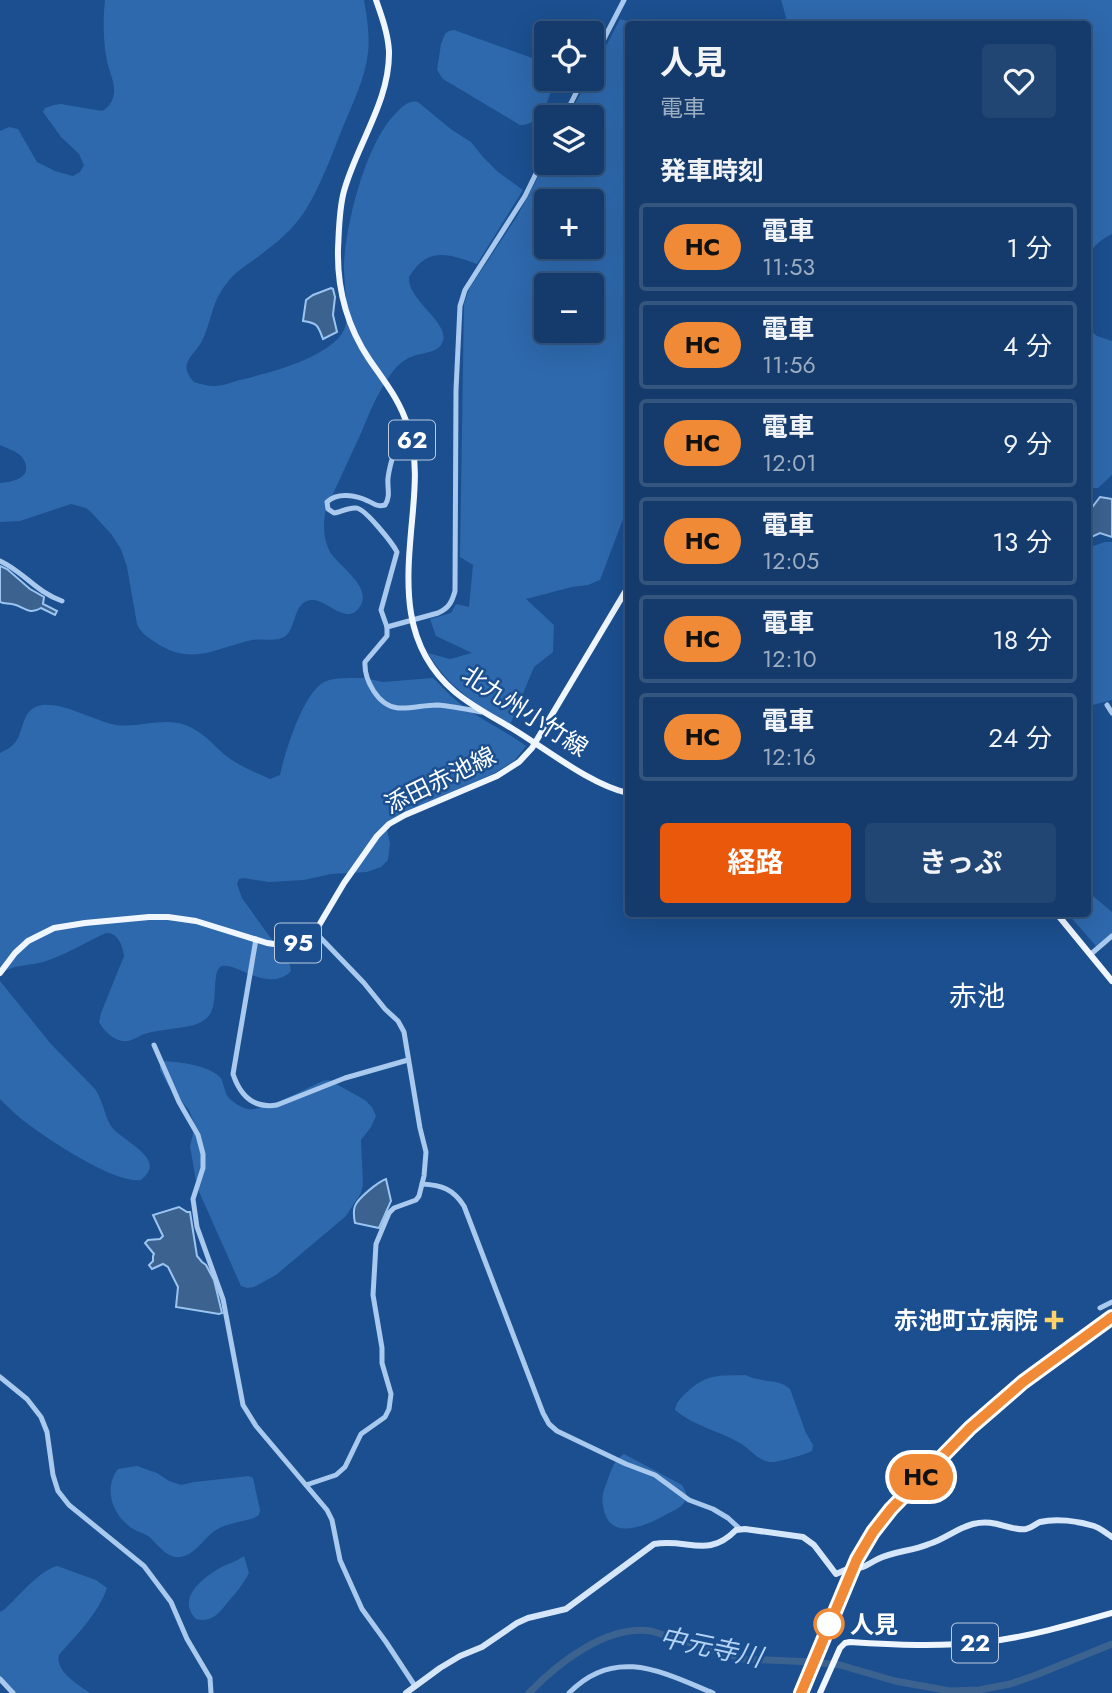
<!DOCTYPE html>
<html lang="ja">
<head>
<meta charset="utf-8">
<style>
  body { margin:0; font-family:Jost,"Noto Sans JP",sans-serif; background:#214673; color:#f1f3f6; height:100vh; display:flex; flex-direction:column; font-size:26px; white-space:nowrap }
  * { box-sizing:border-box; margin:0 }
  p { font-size:23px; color:#9dadc1 }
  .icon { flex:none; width:38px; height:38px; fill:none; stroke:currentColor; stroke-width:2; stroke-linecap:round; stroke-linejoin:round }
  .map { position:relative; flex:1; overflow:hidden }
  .sheet { position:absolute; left:625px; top:21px; width:466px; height:896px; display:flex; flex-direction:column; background:#143b6b; border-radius:7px; box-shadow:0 7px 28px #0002,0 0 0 2px #33557e }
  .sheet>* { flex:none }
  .badge { padding:0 14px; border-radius:23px; font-size:24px; line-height:46px }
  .fabs { position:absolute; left:534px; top:21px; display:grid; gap:14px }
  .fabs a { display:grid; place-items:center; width:70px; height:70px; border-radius:7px; background:#143b6b; box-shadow:0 7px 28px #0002,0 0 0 2px #33557e; font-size:35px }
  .map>.badge { position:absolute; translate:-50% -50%; box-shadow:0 0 0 4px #fff }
  h2 { padding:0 35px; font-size:26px; line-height:63px }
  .round { display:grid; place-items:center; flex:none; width:74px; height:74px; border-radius:7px; background:#214673 }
  .head { display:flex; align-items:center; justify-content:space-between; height:119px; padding:0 35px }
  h1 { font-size:33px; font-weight:700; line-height:52px }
  .action { display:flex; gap:14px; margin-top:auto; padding:14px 35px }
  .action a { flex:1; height:80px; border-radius:7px; background:#ea580c; color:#fff; font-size:28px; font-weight:700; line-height:80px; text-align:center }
  .action a+a { background:#214673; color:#f1f3f6 }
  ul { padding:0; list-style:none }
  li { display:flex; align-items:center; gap:21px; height:88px; margin:0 14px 10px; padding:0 21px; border:4px solid #33557e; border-radius:7px }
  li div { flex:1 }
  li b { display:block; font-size:26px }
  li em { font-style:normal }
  li .badge { min-width:77px; font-weight:700; text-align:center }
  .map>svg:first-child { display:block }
  .green { fill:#2e69ad; fill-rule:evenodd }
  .water { fill:#3c6290; stroke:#9cc4f0; stroke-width:2 }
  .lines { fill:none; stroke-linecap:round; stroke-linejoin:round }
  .river { stroke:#3c6290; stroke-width:7 }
  .tertiary { stroke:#a9c9ee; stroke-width:5 }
  .secondary { stroke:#d6e6fa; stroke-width:6 }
  .primary { stroke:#f0f6ff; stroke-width:6 }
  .rail { stroke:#fff; stroke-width:2; stroke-dasharray:12 5; stroke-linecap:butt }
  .line-casing { stroke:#fff; stroke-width:16 }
  .line { stroke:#f08a37; stroke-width:10 }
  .poi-dot { fill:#ffd166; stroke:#1b4f8f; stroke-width:2.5 }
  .stop-dot { fill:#fff; stroke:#f08a37; stroke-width:3.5 }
  .labels { text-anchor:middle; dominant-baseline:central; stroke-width:5; stroke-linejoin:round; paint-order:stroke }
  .shield { fill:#1b4f8f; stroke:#bbcadd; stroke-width:2 }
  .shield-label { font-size:23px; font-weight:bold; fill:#fff }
  .street-label { font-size:24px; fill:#fff; stroke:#1b4f8f }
  .poi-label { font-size:24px; font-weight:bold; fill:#fff; stroke:#1b4f8f; text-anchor:end }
  .stop-label { font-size:24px; font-weight:bold; fill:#fff; stroke:#1b4f8f; text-anchor:start }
  .water-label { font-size:26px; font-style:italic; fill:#b5d3f5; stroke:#1b4f8f }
  .quarter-label { font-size:28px; fill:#fff; stroke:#1b4f8f }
</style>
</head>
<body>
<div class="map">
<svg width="1112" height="1693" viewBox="0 0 1112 1693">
  <rect width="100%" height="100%" fill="#1b4f8f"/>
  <g class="green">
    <path d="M105,0H364C367,18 370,35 368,53C365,79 352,105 342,129C331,157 321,185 305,211C292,231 274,245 255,259C245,266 234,273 227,283C211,302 212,321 202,341C193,357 177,363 194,382C200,384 207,386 215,386C223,386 232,382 240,380C268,373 330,358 344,330C350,318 343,279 344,262C347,219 366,143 396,113C403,106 409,100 418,102L452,130L471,142L483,157L498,172L523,190L477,264C448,254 428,246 409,277C407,300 449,322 443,341C439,354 421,352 411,357C403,360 396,367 391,374C378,392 370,411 362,431C350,457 338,483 326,509C323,523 323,537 329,550C336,565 375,587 359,608C346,626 326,598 311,600C292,602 297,630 284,637C275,642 262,638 252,640C216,648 191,667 155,642C147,637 141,633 137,624L127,567L121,549L112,535L92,513L86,508L71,504L20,521L0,522V483C10,482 28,480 26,466C26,463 23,458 21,456C16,451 6,448 0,445V131L9,127L18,129L37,162L55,171L73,176L80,172L84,165L79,154L61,137L43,112L45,108L54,105L61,104L102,111C109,107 113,101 114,93C115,82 109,71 107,61C103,42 103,19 105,0Z"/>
    <path d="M781,0H1112V234C1100,240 1092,247 1087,259V24H788Z"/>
    <path d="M620,19L639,24H628V510L625,514L600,580L588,585L572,587L526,599L554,625L553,652L534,667L510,725C477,706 447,686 428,653L450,659L472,653L436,636L430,619L451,613L456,604L469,607L473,565L460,557L464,304L469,289L516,218L546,162L592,163V117H568L588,79H592V73ZM546,201H592V247H546ZM546,285H592V331H546Z"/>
    <path d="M454,30L546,63V79H552C552,97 541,126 520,125L443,79L437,70L441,44L445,34L449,31Z"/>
    <polygon points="1087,328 1097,336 1112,341 1112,475 1098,488 1089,488 1087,490"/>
    <polygon points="1105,542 1112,542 1112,700 1089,706 1087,705 1087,548"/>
    <path d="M363,678L383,682L433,678C442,686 449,695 458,702C479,719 504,730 526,746L515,760L495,773L395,817L386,825L390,844L388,860L381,867L367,872L331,874L304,880L269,882L243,878L239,879L237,884L242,898L290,965L291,971C268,995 233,959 220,967C212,973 218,1003 210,1014C208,1018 202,1022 197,1024C181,1029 161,1029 144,1034C137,1037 131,1042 123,1041C113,1040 103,1030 99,1022L101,1013L124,956C123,945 117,932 106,933C84,943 65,955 43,962C29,966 11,964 0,975V753C4,751 10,748 13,745C25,733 20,712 38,706C58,699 95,721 116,725C138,728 164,717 185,725C207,733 214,748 232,760C244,768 257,773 270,779L280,775C285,752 303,693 324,682C333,677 352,678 363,678Z"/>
    <polygon points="1087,891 1112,912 1112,933 1096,946 1068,914 1087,914"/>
    <path d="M0,981L51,1044L95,1089C103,1100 104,1115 111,1126C122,1142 169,1158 141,1180C113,1184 43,1136 20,1118C13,1112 6,1105 0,1099Z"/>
    <path d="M163,1061C179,1062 208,1065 220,1077C224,1083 224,1091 228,1097C231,1101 242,1108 247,1109C263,1112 307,1088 323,1081L329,1080L365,1100L372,1107L376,1116L371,1127L361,1140L363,1184L361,1193L346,1216L276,1275L254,1287L247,1288L241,1286L197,1187L190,1146L195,1126L189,1110L168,1085L160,1070V1063Z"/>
    <path d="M745,1375C750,1377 756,1379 762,1380C773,1382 781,1381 790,1389L806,1433L813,1445L812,1451C807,1454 777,1463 770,1462C761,1462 750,1450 743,1445C721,1431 695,1427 675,1410C676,1402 681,1398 687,1392C708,1373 718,1376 745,1375Z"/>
    <path d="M624,1454L682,1485C685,1490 688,1495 685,1501C682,1507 673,1511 667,1514C650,1524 614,1541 605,1514C602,1504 601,1496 605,1487C610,1475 612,1461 624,1454Z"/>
    <path d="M137,1466L157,1473L169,1481L181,1485L194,1482L249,1476L253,1478L260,1510L259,1515L254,1518C241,1522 223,1524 213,1532C202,1541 194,1556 179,1557C166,1558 157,1543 148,1536C142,1532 134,1531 129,1526C111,1512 104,1487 118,1469Z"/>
    <path d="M244,1556L249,1573C243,1584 237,1592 228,1602C219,1613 212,1623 196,1619C177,1599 200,1580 218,1569C226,1564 236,1562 244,1556Z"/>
    <path d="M57,1566L96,1580L107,1588C98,1614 77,1634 59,1655C55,1671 77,1684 90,1693H15L0,1680V1612L5,1609C18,1597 40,1570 57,1566Z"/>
  </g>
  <g class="water">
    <path d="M331,288L333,289L335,297L333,315L337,332L323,339C318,326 318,323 303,321L306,300L313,295Z"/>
    <polygon points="1100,497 1112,499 1112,537 1100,533 1087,539 1087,514"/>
    <path d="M0,566L7,569L30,589L44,597L43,604L57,611L55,615L41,608C28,616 24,606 12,604C8,603 4,604 0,602Z"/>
    <path d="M386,1179L391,1201L379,1228L355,1223C354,1218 353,1211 355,1206C358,1198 378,1182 386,1179Z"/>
    <polygon points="179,1207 187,1212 190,1212 197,1256 202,1262 206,1265 214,1280 222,1313 219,1314 176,1307 178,1287 168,1267 163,1264 152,1269 149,1265 153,1261 153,1256 154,1254 145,1243 148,1240 160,1239 163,1236 153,1215"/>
  </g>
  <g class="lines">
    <path class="river" d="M529,1693C558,1663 606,1625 651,1631L744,1659L812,1662L840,1665L895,1681L950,1691L979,1690L1010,1684L1036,1675L1112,1644"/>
    <g class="tertiary">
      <polyline points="592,62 624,0"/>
      <polyline points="564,117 583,79"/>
      <path d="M408,425C398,438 390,462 388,478C387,488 391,496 385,505C377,507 375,504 368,501C356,495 337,492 327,502L328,509L334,513C341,512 349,507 356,508C365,508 393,544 397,552L381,610L387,627V636L365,662C364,680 378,706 398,708C411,709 424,705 437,705C451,706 466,709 481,712"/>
      <path d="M0,561C24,572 36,592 62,601"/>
      <path d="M387,627L438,613C449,608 452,602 455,591L456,390L460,306L465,290L525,196L546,153"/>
      <polyline points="1107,705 1112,713"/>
      <path d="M256,939L233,1074C240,1095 253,1109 277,1105L345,1078L408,1060"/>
      <polyline points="1091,954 1112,936"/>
      <polyline points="154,1045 179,1102 198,1135 203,1154 203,1168 193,1199 197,1227 223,1299 243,1405 256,1426 327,1510 332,1520 340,1560 362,1609 386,1642 415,1686"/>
      <path d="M422,1184C442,1185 453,1189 464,1206L543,1413L549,1424L557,1431L626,1464L655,1475L689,1500L713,1509L728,1518L740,1529"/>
      <polyline points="1100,1308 1112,1302"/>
      <polyline points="0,1377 27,1399 41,1417 47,1432 53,1475 58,1491 69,1505 144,1566 171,1602 187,1639 210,1678 211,1693"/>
      <polyline points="306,1485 336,1475 345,1467 361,1434 385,1417 389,1409 391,1394 382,1363 382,1348 373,1295 376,1244 389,1213 394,1208 416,1200 419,1196 424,1176 426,1152 420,1128 404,1032 398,1021 385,1009 364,983 315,932"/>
      <polyline points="0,1679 13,1693"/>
      <path d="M569,1693C615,1646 662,1672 713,1693"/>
    </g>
    <g class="secondary">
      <path d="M859,1568C866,1567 871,1562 878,1559C894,1551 913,1551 929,1544C945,1539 957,1528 973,1524C996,1518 1007,1531 1026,1529C1032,1528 1035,1524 1040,1522C1056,1518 1078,1521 1094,1526C1100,1528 1106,1533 1112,1537"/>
      <path d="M406,1693L440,1668L460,1656L482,1647L517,1623L528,1618L566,1609L654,1544C688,1538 708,1559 736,1530L745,1529L803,1537L814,1545L836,1574L852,1567"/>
    </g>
    <g class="primary">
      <path d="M376,0C382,17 388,34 389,51C390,101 357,144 344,191C339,209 339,230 338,249C337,289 347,326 369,359C384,381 400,400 408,427C418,459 415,489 412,521C406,585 401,646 455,692C473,707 493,717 513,729C546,749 591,785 628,793"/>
      <polyline points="1057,914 1112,981"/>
      <polyline points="0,973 15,953 28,941 54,928 85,923 149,917 168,917 196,921 267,943 289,946 301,942 315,932 344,883 377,836 389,824 405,815 497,776 519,762 532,748 628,587"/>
      <path d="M820,1693L840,1648L845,1643L850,1642C895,1645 940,1647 985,1642C1028,1637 1070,1625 1112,1613"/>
    </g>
    <polyline class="rail" points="800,1693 857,1559 872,1532 892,1509 970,1428 1023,1382 1112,1318"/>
  </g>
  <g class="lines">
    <g class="line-casing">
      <polyline id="line" points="801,1693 857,1559 873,1532 891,1509 970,1428 1023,1382 1112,1317"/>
    </g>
    <use href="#line" class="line"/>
  </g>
  <path class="poi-dot" d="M1050.5 1309.5h7v7h7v7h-7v7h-7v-7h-7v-7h7z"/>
  <circle class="stop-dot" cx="829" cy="1624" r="14"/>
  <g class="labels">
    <g class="shield">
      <rect x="389" y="420.5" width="46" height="39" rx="5"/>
      <rect x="275" y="923.5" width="46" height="39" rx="5"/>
      <rect x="952" y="1623.5" width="46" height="39" rx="5"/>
    </g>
    <g class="shield-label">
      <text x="412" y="440">62</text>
      <text x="298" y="943">95</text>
      <text x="975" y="1643">22</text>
    </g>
    <g class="street-label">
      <text transform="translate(525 711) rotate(33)">北九州小竹線</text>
      <text transform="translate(440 780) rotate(-26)">添田赤池線</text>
    </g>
    <g class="poi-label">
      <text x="1038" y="1320">赤池町立病院</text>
    </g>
    <g class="stop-label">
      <text x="850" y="1624">人見</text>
    </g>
    <g class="water-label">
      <text transform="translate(711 1647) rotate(12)">中元寺川</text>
    </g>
    <g class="quarter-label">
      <text x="977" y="996">赤池</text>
    </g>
  </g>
</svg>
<div class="fabs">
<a><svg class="icon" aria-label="locate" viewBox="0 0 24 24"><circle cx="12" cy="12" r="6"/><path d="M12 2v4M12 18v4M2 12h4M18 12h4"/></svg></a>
<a><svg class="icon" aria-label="layers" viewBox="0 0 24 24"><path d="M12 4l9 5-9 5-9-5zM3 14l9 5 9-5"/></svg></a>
<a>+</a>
<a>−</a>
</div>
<b class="badge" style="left:921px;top:1477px;background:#f08a37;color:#111">HC</b>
<section class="sheet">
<div class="head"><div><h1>人見</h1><p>電車</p></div><a class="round"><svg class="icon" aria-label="heart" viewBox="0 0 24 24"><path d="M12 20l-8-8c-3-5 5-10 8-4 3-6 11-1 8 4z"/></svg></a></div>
<h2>発車時刻</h2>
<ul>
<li><span class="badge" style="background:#f08a37;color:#111">HC</span><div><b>電車</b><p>11:53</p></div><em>1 分</em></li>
<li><span class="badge" style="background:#f08a37;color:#111">HC</span><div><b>電車</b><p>11:56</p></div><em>4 分</em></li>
<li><span class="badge" style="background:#f08a37;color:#111">HC</span><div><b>電車</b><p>12:01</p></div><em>9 分</em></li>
<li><span class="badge" style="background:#f08a37;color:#111">HC</span><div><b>電車</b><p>12:05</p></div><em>13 分</em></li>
<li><span class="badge" style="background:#f08a37;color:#111">HC</span><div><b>電車</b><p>12:10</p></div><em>18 分</em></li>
<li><span class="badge" style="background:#f08a37;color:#111">HC</span><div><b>電車</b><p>12:16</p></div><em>24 分</em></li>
</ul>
<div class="action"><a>経路</a><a>きっぷ</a></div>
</section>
</div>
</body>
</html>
